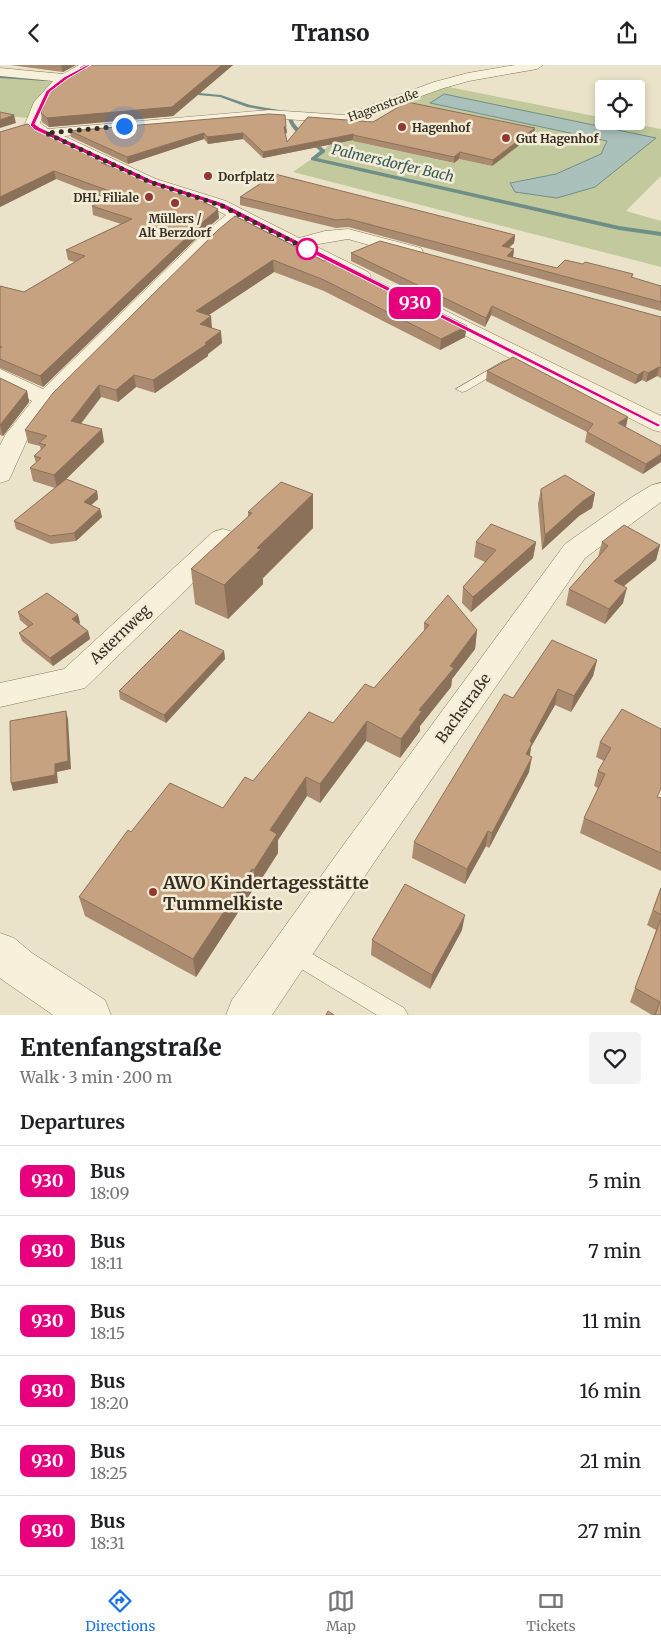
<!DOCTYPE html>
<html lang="en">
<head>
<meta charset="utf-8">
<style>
  body { margin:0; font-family:Merriweather,serif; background:#f2f2f2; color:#202124; height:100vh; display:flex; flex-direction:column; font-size:19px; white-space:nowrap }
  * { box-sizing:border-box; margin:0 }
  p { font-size:16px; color:#757577 }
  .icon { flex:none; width:28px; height:28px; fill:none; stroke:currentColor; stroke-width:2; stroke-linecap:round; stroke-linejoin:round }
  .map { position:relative; height:950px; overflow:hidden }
  .side { display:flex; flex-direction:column; background:#fff; flex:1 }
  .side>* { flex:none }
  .badge { padding:0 10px; border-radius:8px; font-size:18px; line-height:32px }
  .fabs { position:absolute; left:595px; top:15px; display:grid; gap:10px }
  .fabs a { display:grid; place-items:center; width:50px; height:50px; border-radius:5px; background:#fff; box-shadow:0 2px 8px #0003; font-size:25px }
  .you { position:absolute; width:25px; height:25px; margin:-12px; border:4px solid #fff; border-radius:50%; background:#1a73e8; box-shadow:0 0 0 8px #1a73e833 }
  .map>.badge { position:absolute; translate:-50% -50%; box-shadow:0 0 0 2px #fff }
  h2 { padding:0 20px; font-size:19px; line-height:45px }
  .round { display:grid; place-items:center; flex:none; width:52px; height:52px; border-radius:5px; background:#f2f2f2 }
  .head { display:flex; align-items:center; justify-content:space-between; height:85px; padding:0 20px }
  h1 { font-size:24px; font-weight:800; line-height:38px }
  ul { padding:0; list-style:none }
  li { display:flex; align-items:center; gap:15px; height:70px; padding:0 20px; border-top:1px solid #e0e0e0 }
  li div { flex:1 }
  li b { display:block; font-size:19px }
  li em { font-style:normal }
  li .badge { min-width:55px; font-weight:700; text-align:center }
  header { display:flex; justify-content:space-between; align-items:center; height:65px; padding:0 20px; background:#fff; font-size:22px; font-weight:800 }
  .tabs { display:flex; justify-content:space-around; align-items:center; height:70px; border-top:1px solid #e0e0e0; background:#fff; font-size:14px; color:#757577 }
  .tabs a { display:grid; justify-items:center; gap:2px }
  .tabs .on { color:#1a73e8 }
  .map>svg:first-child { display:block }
  .green { fill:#c1c99d; fill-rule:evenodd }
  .water { fill:#a9c0bb; stroke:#708e88 }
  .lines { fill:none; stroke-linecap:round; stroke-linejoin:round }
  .stream { fill:#708e88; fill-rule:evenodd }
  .service-casing { stroke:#86765f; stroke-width:1 }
  .minor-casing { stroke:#86765f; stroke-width:1 }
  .service { fill:#f7f0db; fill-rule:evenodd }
  .minor { fill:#f7f0db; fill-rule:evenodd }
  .wall { fill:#ab8b6f }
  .shaded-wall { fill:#8b715a }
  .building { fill:#c7a281; stroke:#8b715a }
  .line { fill:#e6007e; stroke:#fff }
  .walk { stroke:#382d21; stroke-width:5; stroke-dasharray:0 9 }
  .poi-dot { fill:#913833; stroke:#f3edd8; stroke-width:2 }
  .stop-dot { fill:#fff; stroke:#e6007e; stroke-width:2.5 }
  .labels { text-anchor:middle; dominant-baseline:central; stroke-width:5; stroke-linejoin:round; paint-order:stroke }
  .far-street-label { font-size:12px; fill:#382d21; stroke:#f3edd8 }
  .far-poi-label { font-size:12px; font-weight:bold; fill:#382d21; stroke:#f3edd8; text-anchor:start }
  .far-water-label { font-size:14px; font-style:italic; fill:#325756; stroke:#f3edd8 }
  .street-label { font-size:15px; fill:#382d21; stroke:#f3edd8 }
  .near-poi-label { font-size:18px; font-weight:bold; fill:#382d21; stroke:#f3edd8; text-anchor:start }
</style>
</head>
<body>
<header><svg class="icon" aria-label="back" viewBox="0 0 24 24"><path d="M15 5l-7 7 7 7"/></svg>Transo<svg class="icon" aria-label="share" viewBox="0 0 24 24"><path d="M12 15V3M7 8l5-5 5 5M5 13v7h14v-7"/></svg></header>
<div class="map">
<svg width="661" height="950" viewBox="0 0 661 950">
  <rect width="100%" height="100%" fill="#ebe3c9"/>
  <g class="green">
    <polygon points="0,10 60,15 32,53 0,51"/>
    <path d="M444,21L604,53V56H620L661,64V111L626,146L661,156V202L293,107L323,86L339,70L366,79L453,98L459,94L492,101L423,47L395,41ZM431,38L655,73L595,122L515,127L511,117L556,109L601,89L607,75Z"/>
  </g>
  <polygon class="water" points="444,29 656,73 595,122 557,133 515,127 510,118 556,109 601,89 607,76 430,38"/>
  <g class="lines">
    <g class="stream">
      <polygon points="0,11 45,14 47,15 45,16 0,13"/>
      <path d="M189,27L221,30L250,40L279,45L292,52L294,58L301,66L325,85V87L317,93L619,161L661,167V171L619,165L311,95V93L320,86C309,76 293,69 288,54L276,47L247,42L220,32L187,29Z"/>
    </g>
    <g class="service-casing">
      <g id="service">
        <polygon points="504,296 508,297 510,299 508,301 466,326 462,327 456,324"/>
        <polygon points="292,877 404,943 408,950 377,950 285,894 282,887 285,880"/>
      </g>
    </g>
    <g class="minor-casing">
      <g id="minor">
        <polygon points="79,0 95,0 58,25 48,37 40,58 48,64 269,45 344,50 434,17 468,8 515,0 543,0 537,4 469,16 444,23 345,58 269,53 64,71 156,114 226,136 299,173 325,166 348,164 421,183 423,187 421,191 414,193 348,174 313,180 368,207 371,211 368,215 361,217 354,215 239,156 218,174 54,339 27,375 9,415 0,418 0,380 6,369 32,336 0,320 0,304 43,324 206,166 226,150 214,144 144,120 32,67 25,59 34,37 53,16 0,11 0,3 63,9"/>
        <polygon points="433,241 440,243 661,351 661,367 653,365 426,251 423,247 426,243"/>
        <polygon points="661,418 661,437 585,493 373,799 272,950 226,950 232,935 347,775 565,479 632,432 652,420"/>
        <polygon points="223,464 233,467 237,473 233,479 85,623 0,642 0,618 64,604 213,467"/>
        <polygon points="0,868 14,873 32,888 105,935 111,950 53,950 4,916 0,913"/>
      </g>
    </g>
    <use href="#service" class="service"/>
    <use href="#minor" class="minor"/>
  </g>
  <g class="wall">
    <polygon points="10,0 76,0 63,7"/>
    <polygon points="85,0 233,0 173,51 49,62 42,57 41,48 81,6 80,3"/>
    <polygon points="308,52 534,69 492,101 459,94 454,98 353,76 353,75 263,93 243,74 208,79 204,74 128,99 71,72 70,66 286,62 287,68 285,68 287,77"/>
    <polygon points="0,67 107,96 107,100 219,153 205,165 43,322 0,303 0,221 24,227 75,197 68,195 66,185 121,159 93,150 92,141 102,137 102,134 105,133 56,114 0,142"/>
    <polygon points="240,132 515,170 514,178 509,183 514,184 513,192 557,203 583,199 633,209 632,213 661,221 661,246 348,162 336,163 240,140"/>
    <polygon points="218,165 465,272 440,285 324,226 274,207 208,250 212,263 222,278 208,289 208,291 155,328 136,322 118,337 101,332 81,359 104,377 66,414 97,426 98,434 91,440 100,444 102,452 76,476 51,479 16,464 14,456 55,423 33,416 30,403 36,398 34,391 41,385 40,381 28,378 25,365"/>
    <polygon points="351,188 661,252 661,313 657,311 646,317 642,315 635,319 491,250 485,262 351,196"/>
    <polygon points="487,306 625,362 661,381 643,409 585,377 587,367 486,316"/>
    <polygon points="0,313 27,326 29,337 3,371 0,370"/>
    <polygon points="541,424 595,428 592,443 579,451 542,485 538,439"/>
    <polygon points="313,429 313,463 263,513 263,519 228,554 195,539 191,504 248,452 248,447"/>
    <polygon points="476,477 536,477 533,493 471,547 462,538 463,522 485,497 474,492"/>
    <polygon points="602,477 660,480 656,495 624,521 623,538 605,559 566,540 569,524 598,492"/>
    <polygon points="18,547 78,550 80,558 79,559 88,566 90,574 53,601 22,576 19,568 28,562 20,555"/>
    <polygon points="424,558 477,565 475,584 452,614 451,622 420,661 420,666 400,693 366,676 320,738 307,731 278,775 278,788 255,824 254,823 196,912 85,851 79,832 131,767 223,743 253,716 333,658 374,623 424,566"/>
    <polygon points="224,586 225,594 166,658 120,634 119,626"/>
    <polygon points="597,595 593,611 571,647 555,640 531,682 530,691 529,707 489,783 486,781 465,819 412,793 414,777 513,633"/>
    <polygon points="622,644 658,732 661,733 661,806 580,768 584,753 598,723 594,721 598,706 604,696 596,692 600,677"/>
    <polygon points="661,822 661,950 652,950 630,937 656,865 647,860"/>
    <polygon points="462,865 430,924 371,890 372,875"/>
  </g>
  <g class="shaded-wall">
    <polygon points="61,0 76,0 63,7"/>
    <polygon points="222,0 233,0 173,51 49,62 47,53"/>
    <polygon points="14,50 16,58 0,63 0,55"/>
    <polygon points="284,62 286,62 287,68 284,69"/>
    <polygon points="535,63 534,69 492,101 493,95"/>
    <polygon points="204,68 204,74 128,99 127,92"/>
    <polygon points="243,68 243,74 208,79 207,72"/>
    <polygon points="354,69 353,70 353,75 263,93 263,87"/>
    <polygon points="460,87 459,94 454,98 454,92"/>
    <polygon points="54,106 56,114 0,142 0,132"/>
    <polygon points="218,144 219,153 205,165 43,322 40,311 204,156"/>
    <polygon points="515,170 514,178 501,189 502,181"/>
    <polygon points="514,184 513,192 507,191"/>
    <polygon points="273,195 274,207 197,258 196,246"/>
    <polygon points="492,241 491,250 485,262 486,253"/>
    <polygon points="211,251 212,263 200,259"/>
    <polygon points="467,261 465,272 440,285 441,274"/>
    <polygon points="221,266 222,278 208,289 208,291 155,328 153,315"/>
    <polygon points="659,302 657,311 646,317 648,308"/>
    <polygon points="644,306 642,315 635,319 638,310"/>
    <polygon points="134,310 136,322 118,337 116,325"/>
    <polygon points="99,320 101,332 73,368 71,356"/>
    <polygon points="27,326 29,337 3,371 0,360"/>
    <polygon points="628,352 626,362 618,358"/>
    <polygon points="102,364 104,377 57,423 54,410"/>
    <polygon points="661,389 661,397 643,409 646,399"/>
    <polygon points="97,426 98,434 86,445 84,437"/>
    <polygon points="595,428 592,443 579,451 542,485 545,470 583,436"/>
    <polygon points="313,429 313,463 263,513 263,519 228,554 224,520 257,483"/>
    <polygon points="100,444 102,452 76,476 74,468"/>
    <polygon points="536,477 533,493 471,547 473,532"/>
    <polygon points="660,480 656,495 610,532 614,516"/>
    <polygon points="627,523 623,538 605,559 609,544"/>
    <polygon points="78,550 80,558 74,562 72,554"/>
    <polygon points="477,565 475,584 452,614 451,622 420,661 420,666 400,693 401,674 419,645 450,601"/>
    <polygon points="88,566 90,574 53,601 50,593"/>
    <polygon points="224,586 225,594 166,658 164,650"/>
    <polygon points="597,595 593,611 571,647 574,631"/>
    <polygon points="558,624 555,640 531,682 529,693 526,689 530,676"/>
    <polygon points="66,646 68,654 71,704 57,707 58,718 13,726 11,718"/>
    <polygon points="367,656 366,676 320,738 320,719"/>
    <polygon points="532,692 529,707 489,783 492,768"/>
    <polygon points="306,712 307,731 278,775 278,788 255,824 254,805 270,765"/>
    <polygon points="488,766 486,781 465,819 467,804"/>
    <polygon points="252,804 254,823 196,912 193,894"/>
    <polygon points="465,850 462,865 430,924 432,910"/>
  </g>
  <g class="building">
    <polygon points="85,0 222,0 172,42 47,53 41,48 48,29 58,18 85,4 80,3"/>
    <polygon points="407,37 535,63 493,95 460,87 454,92 353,70 354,69 263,87 243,68 207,72 204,68 127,92 70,66 269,49 285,50 286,62 284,62 287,77 308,52 373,57"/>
    <polygon points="0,47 14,50 0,55"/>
    <polygon points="27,59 107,96 101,98 185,128 218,144 204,156 40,311 0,294 0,283 2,282 0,281 0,221 24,227 85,191 66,185 132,154 92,141 106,135 102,134 115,128 54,106 0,132 0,67"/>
    <polygon points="275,109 515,170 502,181 514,184 507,191 557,203 565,195 583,199 585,197 633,209 631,212 661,221 661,237 349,154 336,155 240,132"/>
    <polygon points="235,151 324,196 331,193 467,261 441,274 324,215 273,195 196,246 211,251 200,259 221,266 205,278 207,279 153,315 134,310 116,325 99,320 71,356 102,364 54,410 30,403 41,393 34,391 46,380 39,378 47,371 25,365 53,328 218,165"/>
    <polygon points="380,176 661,252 661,303 659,302 648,308 644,306 638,310 492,241 486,253 351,188"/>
    <polygon points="513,292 628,352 618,358 661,381 661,389 646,399 587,367 593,359 487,306"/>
    <polygon points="0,313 27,326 0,360"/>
    <polygon points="565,410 595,428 583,436 545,470 541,424"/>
    <polygon points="66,414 97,426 84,437 100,444 74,468 50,471 14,456"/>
    <polygon points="281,417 313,429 257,483 261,484 224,520 191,504 252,448 248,447"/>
    <polygon points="491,459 536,477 473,532 463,522 496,485 476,477"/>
    <polygon points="624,460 660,480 614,516 627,523 609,544 569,524 608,481 602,477"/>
    <polygon points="47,528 78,550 72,554 88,566 50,593 19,568 33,559 18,547"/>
    <polygon points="448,530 477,565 450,601 454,603 419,645 422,646 401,674 367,656 320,719 306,712 270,765 277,769 254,805 252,804 193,894 79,832 128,765 131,767 170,718 223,743 245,712 253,716 309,647 333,658 365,619 374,623 429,560 424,558"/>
    <polygon points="180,565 224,586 164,650 119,626"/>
    <polygon points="552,575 597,595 574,631 558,624 530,676 532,678 526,689 532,692 492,768 488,766 467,804 414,777 504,629 513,633"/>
    <polygon points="622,644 661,664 661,724 657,732 661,733 661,788 584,753 605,709 598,706 611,683 600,677"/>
    <polygon points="66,646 68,696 55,699 55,710 11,718 10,656"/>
    <polygon points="405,819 465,850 432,910 372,875"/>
    <polygon points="661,823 661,850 653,845"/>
    <polygon points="661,854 661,950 655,950 660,937 635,923"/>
    <polygon points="328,946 334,950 326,950"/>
  </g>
  <polygon class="line" points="87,0 91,0 67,14 50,27 35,59 39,62 152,115 223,138 661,360 658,362 218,141 148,118 35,65 30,60 46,26 64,12"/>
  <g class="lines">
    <polyline class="walk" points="124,61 46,68 150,117 220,140 307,184"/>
  </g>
  <g class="poi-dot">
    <circle cx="402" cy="62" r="5"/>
    <circle cx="506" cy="73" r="5"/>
    <circle cx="208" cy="111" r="5"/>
    <circle cx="149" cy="132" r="5"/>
    <circle cx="175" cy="138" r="5"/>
    <circle cx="153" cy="827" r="5"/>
  </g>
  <circle class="stop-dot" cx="307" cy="184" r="10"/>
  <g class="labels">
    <g class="far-street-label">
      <text transform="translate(383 40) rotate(-20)">Hagenstraße</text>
    </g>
    <g class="far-poi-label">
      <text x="412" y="62">Hagenhof</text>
      <text x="516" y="73">Gut Hagenhof</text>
      <text x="218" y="111">Dorfplatz</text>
      <text x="139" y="132" text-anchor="end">DHL Filiale</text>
      <text x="175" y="153" text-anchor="middle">Müllers /<tspan x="175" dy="14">Alt Berzdorf</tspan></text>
    </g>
    <g class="far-water-label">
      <text transform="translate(393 98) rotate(13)">Palmersdorfer Bach</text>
    </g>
    <g class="street-label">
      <text transform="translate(120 569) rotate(-44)">Asternweg</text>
      <text transform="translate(463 643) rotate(-54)">Bachstraße</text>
    </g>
    <g class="near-poi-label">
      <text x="163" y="817">AWO Kindertagesstätte<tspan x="163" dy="21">Tummelkiste</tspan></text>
    </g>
  </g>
</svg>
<div class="fabs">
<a><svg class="icon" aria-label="locate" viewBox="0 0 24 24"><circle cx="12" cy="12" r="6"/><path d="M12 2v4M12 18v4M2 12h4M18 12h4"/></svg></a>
</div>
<div class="you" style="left:124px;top:61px"></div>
<b class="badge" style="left:415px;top:238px;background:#e6007e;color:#fff">930</b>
</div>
<section class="side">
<div class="head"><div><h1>Entenfangstraße</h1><p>Walk · 3 min · 200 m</p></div><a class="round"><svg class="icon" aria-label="heart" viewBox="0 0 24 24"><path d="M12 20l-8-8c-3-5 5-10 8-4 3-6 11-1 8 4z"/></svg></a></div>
<h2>Departures</h2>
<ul>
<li><span class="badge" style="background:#e6007e;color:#fff">930</span><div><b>Bus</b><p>18:09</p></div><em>5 min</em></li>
<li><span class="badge" style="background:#e6007e;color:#fff">930</span><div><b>Bus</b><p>18:11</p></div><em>7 min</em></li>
<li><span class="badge" style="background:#e6007e;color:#fff">930</span><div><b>Bus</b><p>18:15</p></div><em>11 min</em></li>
<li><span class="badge" style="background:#e6007e;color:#fff">930</span><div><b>Bus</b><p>18:20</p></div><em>16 min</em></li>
<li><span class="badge" style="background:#e6007e;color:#fff">930</span><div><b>Bus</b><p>18:25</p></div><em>21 min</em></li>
<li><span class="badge" style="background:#e6007e;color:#fff">930</span><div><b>Bus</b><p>18:31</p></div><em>27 min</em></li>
</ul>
</section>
<nav class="tabs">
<a class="on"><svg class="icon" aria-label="directions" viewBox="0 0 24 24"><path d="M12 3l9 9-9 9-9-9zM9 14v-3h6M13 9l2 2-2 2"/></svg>Directions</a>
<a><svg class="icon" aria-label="map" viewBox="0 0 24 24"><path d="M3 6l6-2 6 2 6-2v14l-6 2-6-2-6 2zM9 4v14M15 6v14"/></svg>Map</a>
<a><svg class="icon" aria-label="tickets" viewBox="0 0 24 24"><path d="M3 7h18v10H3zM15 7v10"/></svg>Tickets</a>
</nav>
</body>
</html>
